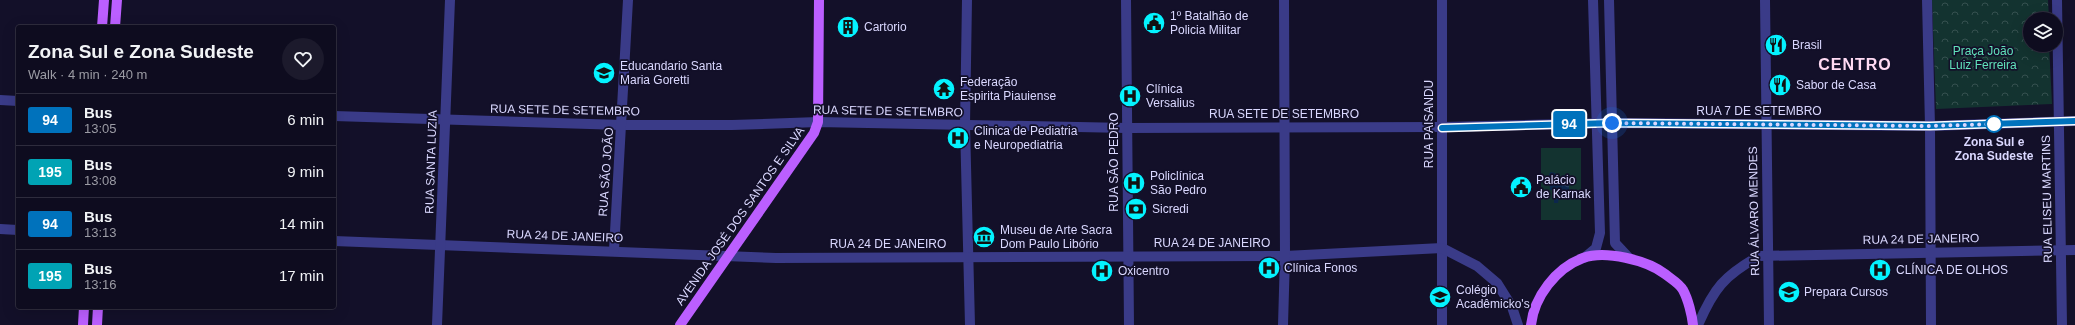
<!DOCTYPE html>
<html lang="en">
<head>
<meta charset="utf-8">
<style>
  body { margin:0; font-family:Arial,sans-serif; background:#1c1a2c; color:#f1f3f6; height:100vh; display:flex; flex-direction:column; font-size:15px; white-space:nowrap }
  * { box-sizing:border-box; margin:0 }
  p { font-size:13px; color:#9b9ba4 }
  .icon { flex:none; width:22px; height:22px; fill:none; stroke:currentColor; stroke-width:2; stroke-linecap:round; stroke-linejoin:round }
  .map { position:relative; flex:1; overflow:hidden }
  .drawer { position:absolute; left:16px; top:25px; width:320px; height:284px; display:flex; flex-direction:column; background:#0e0c1f; border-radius:4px; box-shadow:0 4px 16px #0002,0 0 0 1px #2e2c3d }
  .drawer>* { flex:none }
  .badge { padding:0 8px; border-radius:3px; font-size:14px; line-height:26px }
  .buttons { position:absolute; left:2023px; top:12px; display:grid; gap:8px }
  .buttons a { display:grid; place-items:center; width:40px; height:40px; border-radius:50%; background:#0e0c1f; box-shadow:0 4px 16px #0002,0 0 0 1px #2e2c3d; font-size:20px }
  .you { position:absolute; width:20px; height:20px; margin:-10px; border:3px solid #fff; border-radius:50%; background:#1a73e8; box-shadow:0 0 0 6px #1a73e833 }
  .map>.badge { position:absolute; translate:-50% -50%; box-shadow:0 0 0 2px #fff }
  .round { display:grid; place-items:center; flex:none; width:42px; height:42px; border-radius:21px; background:#1c1a2c }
  .head { display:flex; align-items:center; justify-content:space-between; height:68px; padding:0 12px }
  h1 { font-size:19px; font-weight:700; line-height:30px }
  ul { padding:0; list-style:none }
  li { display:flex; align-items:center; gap:12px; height:52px; padding:0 12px; border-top:1px solid #2e2c3d }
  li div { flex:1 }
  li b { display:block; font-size:15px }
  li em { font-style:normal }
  li .badge { min-width:44px; font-weight:700; text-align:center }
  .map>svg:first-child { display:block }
  .green { fill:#133330 }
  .forest { fill:url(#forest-crowns) }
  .water { fill:url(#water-ripples) }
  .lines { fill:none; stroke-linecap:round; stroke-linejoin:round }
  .minor { stroke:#3a3b88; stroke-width:10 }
  .major { stroke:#bb5fff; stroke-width:10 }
  .line-casing { stroke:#fff; stroke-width:9 }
  .line { stroke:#0072bc; stroke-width:6 }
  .walk { stroke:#dad8ff; stroke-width:4; stroke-dasharray:0 7.2 }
  .stop-dot { fill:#fff; stroke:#0072bc; stroke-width:2 }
  .labels { text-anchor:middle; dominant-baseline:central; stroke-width:3.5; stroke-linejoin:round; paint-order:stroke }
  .poi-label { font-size:12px; fill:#dad8ff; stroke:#131029; text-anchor:start }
  .park-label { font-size:12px; fill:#61e2bb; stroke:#131029 }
  .street-label { font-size:12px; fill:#dad8ff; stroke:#131029 }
  .stop-label { font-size:12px; font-weight:bold; fill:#dad8ff; stroke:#131029 }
  .district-label { font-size:16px; font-weight:bold; letter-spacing:1px; fill:#ffdaf3; stroke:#131029 }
</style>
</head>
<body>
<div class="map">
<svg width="2075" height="325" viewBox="0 0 2075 325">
  <defs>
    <pattern id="forest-crowns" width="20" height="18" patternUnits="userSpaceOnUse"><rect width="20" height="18" fill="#133330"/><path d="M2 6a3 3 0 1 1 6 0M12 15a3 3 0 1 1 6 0" fill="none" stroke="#35504f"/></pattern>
    <pattern id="water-ripples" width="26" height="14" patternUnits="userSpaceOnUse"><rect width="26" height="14" fill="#0c274c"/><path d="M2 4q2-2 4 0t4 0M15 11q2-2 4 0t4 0" fill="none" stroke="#2f4667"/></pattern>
  </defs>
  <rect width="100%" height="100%" fill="#131029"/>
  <rect class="green" x="1541" y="148" width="40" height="72"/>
  <polygon class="forest" points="1932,0 2048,0 2049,19 2030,19 2030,45 2049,45 2052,104 1936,109"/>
  <polygon class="water" points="1551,172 1555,173 1559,182 1563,180 1563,175 1569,175 1569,196 1566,197 1564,192 1560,192 1558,203 1554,203 1554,190 1550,190 1549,174"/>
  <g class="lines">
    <g class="minor">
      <polyline points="967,0 965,125 970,325"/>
      <polyline points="1126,0 1129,325"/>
      <polyline points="1442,0 1442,325"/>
      <polyline points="1609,0 1615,243 1629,258"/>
      <polyline points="1765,0 1769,325"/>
      <polyline points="1927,0 1930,126 1931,325"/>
      <polyline points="2057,0 2062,325"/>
      <polyline points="0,100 18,101"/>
      <polyline points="334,116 622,125 732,125 818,122 1127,128 1443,127 1612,123 1930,126 2075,121"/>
      <polyline points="0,229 18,230"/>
      <polyline points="334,241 776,258 1285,256 1442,248 1477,266 1497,283 1512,307 1518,325"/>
      <polyline points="614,250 628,0"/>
      <polyline points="1584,258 1596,248 1600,233 1593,0"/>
      <polyline points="437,325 450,0"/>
      <polyline points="1283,325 1285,256 1284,0"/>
      <path d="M1698,325C1714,288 1724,276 1759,256L2075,250"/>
    </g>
    <g class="major">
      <polyline points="102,27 104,0"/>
      <polyline points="115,27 117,0"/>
      <polyline points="83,325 84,307"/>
      <polyline points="97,325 98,307"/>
      <polyline points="680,325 814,133 818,122 819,0"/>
      <path d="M1531,325C1534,297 1556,268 1583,258C1605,250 1647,260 1665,274C1670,278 1680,284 1683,290C1688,299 1692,315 1693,325"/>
    </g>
  </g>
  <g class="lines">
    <g class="line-casing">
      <polyline id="line" points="1442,128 1612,123 1930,126 2075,121"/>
    </g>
    <use href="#line" class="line"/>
    <polyline class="walk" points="1612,123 1930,126 1994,124"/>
  </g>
  <defs>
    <g id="civic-disc" transform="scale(1.15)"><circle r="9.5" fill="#04f3ff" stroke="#131029"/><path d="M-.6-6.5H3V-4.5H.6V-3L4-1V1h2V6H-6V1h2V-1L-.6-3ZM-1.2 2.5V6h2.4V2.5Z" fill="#111"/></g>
    <g id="building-disc" transform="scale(1.15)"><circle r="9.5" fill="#04f3ff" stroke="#131029"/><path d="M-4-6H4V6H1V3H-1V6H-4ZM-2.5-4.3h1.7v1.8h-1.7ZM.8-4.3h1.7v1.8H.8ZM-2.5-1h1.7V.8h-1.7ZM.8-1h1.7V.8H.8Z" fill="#111"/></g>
    <g id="restaurant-disc" transform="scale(1.15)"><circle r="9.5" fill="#04f3ff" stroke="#131029"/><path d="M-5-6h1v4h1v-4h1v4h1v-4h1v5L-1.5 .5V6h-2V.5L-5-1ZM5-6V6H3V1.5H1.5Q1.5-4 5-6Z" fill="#111"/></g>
    <g id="school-disc" transform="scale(1.15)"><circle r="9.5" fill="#04f3ff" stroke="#131029"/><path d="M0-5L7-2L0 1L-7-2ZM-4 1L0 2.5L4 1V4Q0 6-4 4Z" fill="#111"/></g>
    <g id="temple-disc" transform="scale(1.15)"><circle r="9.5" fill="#04f3ff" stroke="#131029"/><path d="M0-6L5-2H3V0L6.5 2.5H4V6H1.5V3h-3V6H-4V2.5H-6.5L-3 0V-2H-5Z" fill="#111"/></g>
    <g id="hospital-disc" transform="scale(1.15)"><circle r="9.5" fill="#04f3ff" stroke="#131029"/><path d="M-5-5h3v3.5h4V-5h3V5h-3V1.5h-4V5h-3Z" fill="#111"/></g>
    <g id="bank-disc" transform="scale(1.15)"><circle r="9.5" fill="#04f3ff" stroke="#131029"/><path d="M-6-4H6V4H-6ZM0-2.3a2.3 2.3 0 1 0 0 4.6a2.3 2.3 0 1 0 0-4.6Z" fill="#111"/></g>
    <g id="museum-disc" transform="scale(1.15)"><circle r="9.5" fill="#04f3ff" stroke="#131029"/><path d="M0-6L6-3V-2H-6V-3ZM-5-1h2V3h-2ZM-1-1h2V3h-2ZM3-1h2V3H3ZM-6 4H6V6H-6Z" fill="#111"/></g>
  </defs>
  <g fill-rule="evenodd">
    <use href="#civic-disc" x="1154" y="23"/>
    <use href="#building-disc" x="848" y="27"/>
    <use href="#restaurant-disc" x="1776" y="45"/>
    <use href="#school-disc" x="604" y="73"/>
    <use href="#restaurant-disc" x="1780" y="85"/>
    <use href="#temple-disc" x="944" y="89"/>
    <use href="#hospital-disc" x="1130" y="96"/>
    <use href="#hospital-disc" x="958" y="138"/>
    <use href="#hospital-disc" x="1134" y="183"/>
    <use href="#civic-disc" x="1521" y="187"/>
    <use href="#bank-disc" x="1136" y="209"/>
    <use href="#museum-disc" x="984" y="237"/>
    <use href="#hospital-disc" x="1269" y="268"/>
    <use href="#hospital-disc" x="1880" y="270"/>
    <use href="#hospital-disc" x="1102" y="271"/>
    <use href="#school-disc" x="1789" y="292"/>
    <use href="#school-disc" x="1440" y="297"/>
  </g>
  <circle class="stop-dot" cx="1994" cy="124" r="8"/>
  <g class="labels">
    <g class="poi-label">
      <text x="1170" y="16">1º Batalhão de<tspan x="1170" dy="14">Policia Militar</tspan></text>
      <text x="864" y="27">Cartorio</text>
      <text x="1792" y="45">Brasil</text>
      <text x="620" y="66">Educandario Santa<tspan x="620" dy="14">Maria Goretti</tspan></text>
      <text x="960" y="82">Federação<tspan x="960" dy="14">Espirita Piauiense</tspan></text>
      <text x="1796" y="85">Sabor de Casa</text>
      <text x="1146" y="89">Clínica<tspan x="1146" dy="14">Versalius</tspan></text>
      <text x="974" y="131">Clinica de Pediatria<tspan x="974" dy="14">e Neuropediatria</tspan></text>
      <text x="1150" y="176">Policlínica<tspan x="1150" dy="14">São Pedro</tspan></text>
      <text x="1536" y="180">Palácio<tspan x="1536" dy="14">de Karnak</tspan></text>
      <text x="1152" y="209">Sicredi</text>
      <text x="1000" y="230">Museu de Arte Sacra<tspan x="1000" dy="14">Dom Paulo Libório</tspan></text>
      <text x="1284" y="268">Clínica Fonos</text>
      <text x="1896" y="270">CLÍNICA DE OLHOS</text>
      <text x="1118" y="271">Oxicentro</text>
      <text x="1456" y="290">Colégio<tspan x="1456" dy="14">Acadêmicko's</tspan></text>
      <text x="1804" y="292">Prepara Cursos</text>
    </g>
    <g class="park-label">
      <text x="1983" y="51">Praça João<tspan x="1983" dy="14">Luiz Ferreira</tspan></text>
    </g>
    <g class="street-label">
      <text transform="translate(565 110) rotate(1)">RUA SETE DE SETEMBRO</text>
      <text transform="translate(888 111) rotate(1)">RUA SETE DE SETEMBRO</text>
      <text x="1759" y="111">RUA 7 DE SETEMBRO</text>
      <text x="1284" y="114">RUA SETE DE SETEMBRO</text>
      <text transform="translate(1429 124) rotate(-90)">RUA PAISANDU</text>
      <text transform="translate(431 162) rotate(-88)">RUA SANTA LUZIA</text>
      <text transform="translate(1114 162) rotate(-90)">RUA SÃO PEDRO</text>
      <text transform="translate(606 172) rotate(-86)">RUA SÃO JOÃO</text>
      <text transform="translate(2047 199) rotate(-91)">RUA ELISEU MARTINS</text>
      <text transform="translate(1754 211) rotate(-91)">RUA ÁLVARO MENDES</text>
      <text transform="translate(740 216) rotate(-55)">AVENIDA JOSÉ DOS SANTOS E SILVA</text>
      <text transform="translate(565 236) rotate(2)">RUA 24 DE JANEIRO</text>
      <text transform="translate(1921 239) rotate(-1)">RUA 24 DE JANEIRO</text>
      <text x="1212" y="243">RUA 24 DE JANEIRO</text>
      <text x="888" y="244">RUA 24 DE JANEIRO</text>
    </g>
    <g class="stop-label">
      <text x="1994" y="142">Zona Sul e<tspan x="1994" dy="14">Zona Sudeste</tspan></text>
    </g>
    <g class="district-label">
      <text x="1855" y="64">CENTRO</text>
    </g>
  </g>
</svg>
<div class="buttons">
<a><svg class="icon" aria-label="layers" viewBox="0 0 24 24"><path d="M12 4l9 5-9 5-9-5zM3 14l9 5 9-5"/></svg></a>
</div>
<div class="you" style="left:1612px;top:123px"></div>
<b class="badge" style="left:1569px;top:124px;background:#0072bc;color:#fff">94</b>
<section class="drawer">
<div class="head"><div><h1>Zona Sul e Zona Sudeste</h1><p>Walk · 4 min · 240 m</p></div><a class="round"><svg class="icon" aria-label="heart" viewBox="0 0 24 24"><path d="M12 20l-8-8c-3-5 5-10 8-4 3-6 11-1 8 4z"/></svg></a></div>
<ul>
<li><span class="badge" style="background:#0072bc;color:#fff">94</span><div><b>Bus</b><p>13:05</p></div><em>6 min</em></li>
<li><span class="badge" style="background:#00a3b4;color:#fff">195</span><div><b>Bus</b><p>13:08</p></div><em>9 min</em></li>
<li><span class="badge" style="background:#0072bc;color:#fff">94</span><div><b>Bus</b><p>13:13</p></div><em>14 min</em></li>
<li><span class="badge" style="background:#00a3b4;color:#fff">195</span><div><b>Bus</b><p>13:16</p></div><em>17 min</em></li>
</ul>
</section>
</div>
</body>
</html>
